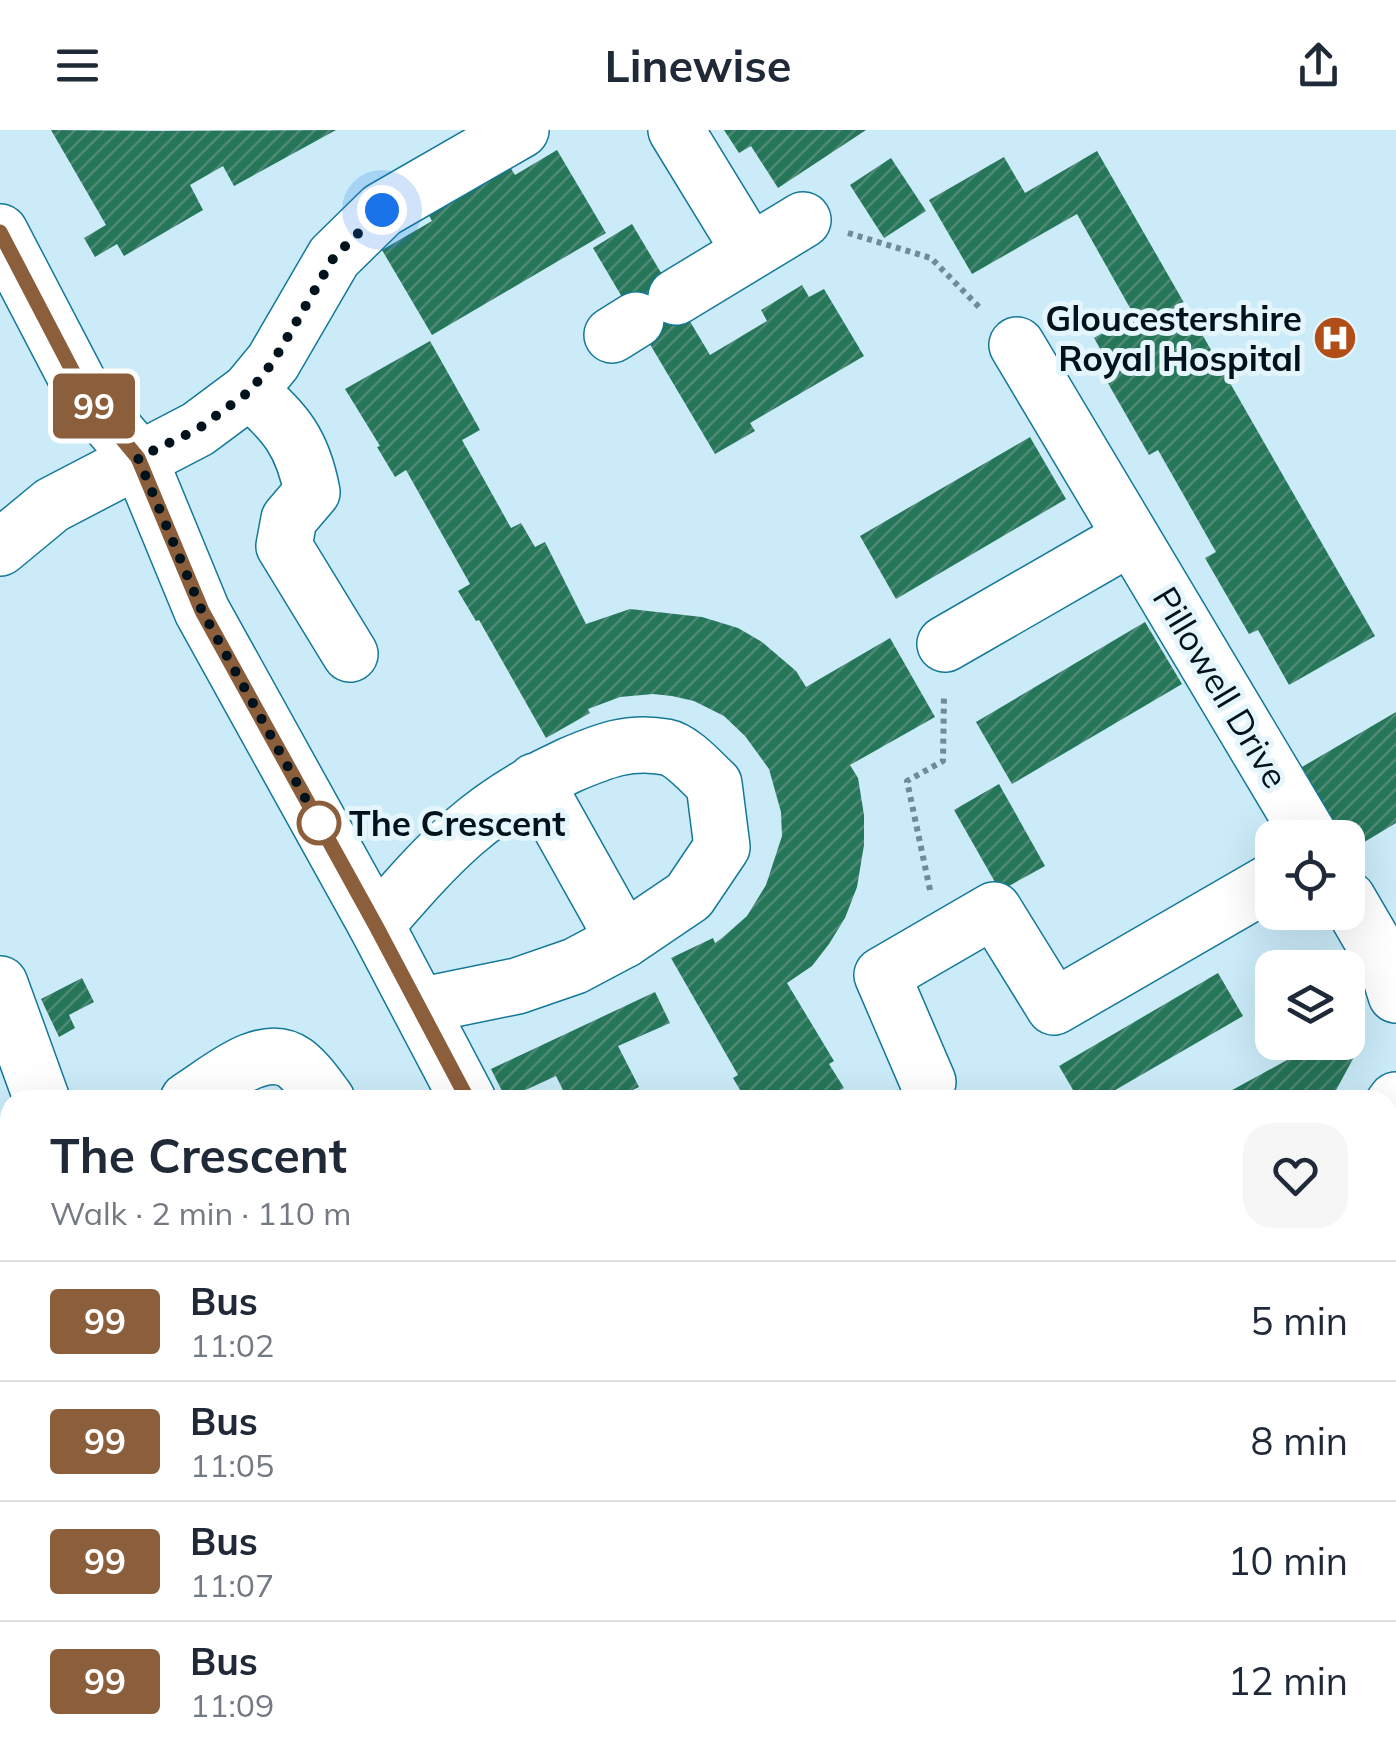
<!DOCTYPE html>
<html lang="en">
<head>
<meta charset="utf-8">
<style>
  body { margin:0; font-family:Mulish,sans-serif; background:#f6f6f7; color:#1f2937; height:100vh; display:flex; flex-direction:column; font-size:38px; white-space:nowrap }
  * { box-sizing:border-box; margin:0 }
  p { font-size:32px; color:#747a83 }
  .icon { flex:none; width:55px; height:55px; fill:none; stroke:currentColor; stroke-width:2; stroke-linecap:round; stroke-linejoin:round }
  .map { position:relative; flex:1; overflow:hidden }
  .details { position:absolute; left:0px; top:960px; width:1398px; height:672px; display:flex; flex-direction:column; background:#fff; border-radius:30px 30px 0 0; box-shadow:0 10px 40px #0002 }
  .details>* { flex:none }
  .badge { padding:0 20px; border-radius:8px; font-size:35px; line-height:65px }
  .controls { position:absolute; left:1255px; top:690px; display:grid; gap:20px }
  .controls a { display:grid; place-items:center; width:110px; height:110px; border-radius:20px; background:#fff; box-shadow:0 10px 40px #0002; font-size:50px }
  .you { position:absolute; width:50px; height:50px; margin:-25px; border:8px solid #fff; border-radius:50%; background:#1a73e8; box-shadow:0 0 0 15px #1a73e833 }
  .map>.badge { position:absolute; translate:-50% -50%; box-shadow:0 0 0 5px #fff }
  .round { display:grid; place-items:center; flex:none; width:105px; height:105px; border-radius:30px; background:#f6f6f7 }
  .head { display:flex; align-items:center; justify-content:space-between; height:170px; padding:0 50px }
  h1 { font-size:48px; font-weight:700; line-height:75px }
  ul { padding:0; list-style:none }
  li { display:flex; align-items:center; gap:30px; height:120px; padding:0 50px; border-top:2px solid #e0e1e3 }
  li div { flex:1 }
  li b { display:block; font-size:38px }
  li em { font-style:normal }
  li .badge { min-width:110px; font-weight:700; text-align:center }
  header { display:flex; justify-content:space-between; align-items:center; height:130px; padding:0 50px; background:#fff; font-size:45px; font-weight:700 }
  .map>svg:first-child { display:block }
  .building { fill:url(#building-hatch) }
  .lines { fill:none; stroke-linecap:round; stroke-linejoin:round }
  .minor-casing { stroke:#147998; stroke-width:58 }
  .path { stroke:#708a96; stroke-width:6; stroke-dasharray:5 5; stroke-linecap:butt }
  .minor { stroke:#fff; stroke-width:55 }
  .line-casing { stroke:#fff; stroke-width:22 }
  .line { stroke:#8b5e3c; stroke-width:15 }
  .walk { stroke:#00121c; stroke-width:10; stroke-dasharray:0 18 }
  .stop-dot { fill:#fff; stroke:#8b5e3c; stroke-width:5 }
  .labels { text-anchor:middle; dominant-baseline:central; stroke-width:10; stroke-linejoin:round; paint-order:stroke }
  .poi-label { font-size:35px; font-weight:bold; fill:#00121c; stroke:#e5f5fc; text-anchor:end }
  .street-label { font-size:35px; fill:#00121c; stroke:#e5f5fc }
  .stop-label { font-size:35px; font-weight:bold; fill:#00121c; stroke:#e5f5fc; text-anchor:start }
</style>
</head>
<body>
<header><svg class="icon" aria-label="menu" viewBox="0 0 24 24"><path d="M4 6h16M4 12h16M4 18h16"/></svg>Linewise<svg class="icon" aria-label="share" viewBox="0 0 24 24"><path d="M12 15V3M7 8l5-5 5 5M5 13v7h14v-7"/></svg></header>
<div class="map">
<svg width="1396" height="1631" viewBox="0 0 1396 1631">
  <defs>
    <pattern id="building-hatch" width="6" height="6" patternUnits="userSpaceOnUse" patternTransform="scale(2.5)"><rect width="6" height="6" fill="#267659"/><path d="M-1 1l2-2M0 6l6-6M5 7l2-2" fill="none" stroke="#508a76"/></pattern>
  </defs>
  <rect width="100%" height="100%" fill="#cbebf9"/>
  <g class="building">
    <polygon points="51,0 158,1 336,0 234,56 223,36 190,55 203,80 124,126 117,114 95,127 84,108 106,95"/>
    <polygon points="724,0 866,0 778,58 751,16 739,23"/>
    <polygon points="557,20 606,103 432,205 382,120 432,91 426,80 507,32 515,45"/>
    <polygon points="1097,21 1375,506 1289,555 1258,500 1249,504 1205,428 1216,422 1158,320 1149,325 1105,248 1114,243 1094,208 1134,185 1077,84 972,144 929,70 1004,27 1025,63"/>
    <polygon points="891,28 926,81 884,108 850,55"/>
    <polygon points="632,94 710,225 767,191 761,180 802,155 809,167 824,159 864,226 750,293 755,301 715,324 593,118"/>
    <polygon points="430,211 480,300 462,310 511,398 521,393 535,417 545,412 586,494 630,479 702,487 738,498 762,512 796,541 806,557 890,508 935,587 850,635 858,648 864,685 864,715 857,757 845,788 829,814 812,836 787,853 834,931 829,934 844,958 830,965 833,970 746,970 733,948 738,945 671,828 713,808 715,813 722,808 747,786 766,755 782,706 781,682 769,639 745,606 724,586 694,571 672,566 653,564 620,567 588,579 590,583 546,608 479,490 476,491 458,461 470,454 406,340 395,347 377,317 380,316 345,259"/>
    <polygon points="1030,307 1066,369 896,469 860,406"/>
    <polygon points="1145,492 1182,554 1012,654 976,592"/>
    <polygon points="1396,582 1396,693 1351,720 1348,708 1343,708 1302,637"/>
    <polygon points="999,654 1045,736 1000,761 954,680"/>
    <polygon points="1218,843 1243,886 1098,970 1079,970 1059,936"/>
    <polygon points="82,848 94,872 69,885 75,898 59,907 41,869"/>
    <polygon points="655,862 670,893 618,916 639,957 611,970 568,970 556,946 506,969 491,939"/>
    <polygon points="1348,902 1363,910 1334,964 1324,970 1214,970 1289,929 1269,917 1272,912 1348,912"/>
    <polygon points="1396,1074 1396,1190 1388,1188 1388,1078"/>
    <polygon points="0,1160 10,1178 10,1413 0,1419"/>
    <polygon points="1388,1534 1396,1543 1396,1631 1388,1622"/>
    <polygon points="1271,1622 1363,1622 1368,1628 1365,1631 1262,1631"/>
  </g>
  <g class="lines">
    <g class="minor-casing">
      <g id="minor">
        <polyline points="676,0 750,121"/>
        <polyline points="0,102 84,263 139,328 202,481 376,795 468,970"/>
        <polyline points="676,167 803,90"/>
        <polyline points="612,205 636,190"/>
        <polyline points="1017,215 1311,708"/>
        <path d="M249,261C286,292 303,314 312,362L289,389L284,416L350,524"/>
        <polyline points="0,418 52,375 198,299 249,261 273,232 334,127 382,80 521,0"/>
        <polyline points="945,514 1131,407"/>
        <polyline points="535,651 624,810"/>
        <polyline points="1348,769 1387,836 1396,865"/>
        <path d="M376,795C439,722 480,676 570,635C603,621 629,610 666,617C682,620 702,643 714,654L722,717L689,766L624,810L575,836L517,856L419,876"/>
        <polyline points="0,854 42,970"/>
        <polyline points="928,952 882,845 994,780 1054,877 1272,751"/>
        <path d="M188,970C216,953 262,910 295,933C308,943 318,958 327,970"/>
        <polyline points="1388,981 1396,970"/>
        <polyline points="1388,1315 1396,1311"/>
        <polyline points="0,1466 10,1460"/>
        <polyline points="44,1622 51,1631"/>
        <polyline points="188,1622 196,1631"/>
        <polyline points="861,1622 871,1631"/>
        <polyline points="810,1631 822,1622"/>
        <polyline points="1042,1631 1051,1622"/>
      </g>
    </g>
    <g class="path">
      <polyline points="848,103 931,128 981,179"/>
      <polyline points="930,760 907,651 943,631 944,565"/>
    </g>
    <use href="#minor" class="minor"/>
  </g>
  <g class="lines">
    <g class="line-casing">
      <polyline id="line" points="0,102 84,263 138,328 202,481 376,796 468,970"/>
    </g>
    <use href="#line" class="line"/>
    <polyline class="walk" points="319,693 325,704 202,481 138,328 198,299 250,261 273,232 334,127 382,80"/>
  </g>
  <defs>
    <g id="hospital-disc" transform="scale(2.25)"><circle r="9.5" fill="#b14e17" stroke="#e5f5fc"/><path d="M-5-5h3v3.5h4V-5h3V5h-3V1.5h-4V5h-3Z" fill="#fff"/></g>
  </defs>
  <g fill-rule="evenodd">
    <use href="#hospital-disc" x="1335" y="208"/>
  </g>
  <circle class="stop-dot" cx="319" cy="693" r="20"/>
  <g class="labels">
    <g class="poi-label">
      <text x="1302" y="188">Gloucestershire<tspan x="1302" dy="40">Royal Hospital</tspan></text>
    </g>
    <g class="street-label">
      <text transform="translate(1221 557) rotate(59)">Pillowell Drive</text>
    </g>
    <g class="stop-label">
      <text x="349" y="693">The Crescent</text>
    </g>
  </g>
</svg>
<div class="controls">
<a><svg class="icon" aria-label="locate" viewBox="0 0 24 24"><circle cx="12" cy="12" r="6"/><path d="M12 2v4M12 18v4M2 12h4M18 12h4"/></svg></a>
<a><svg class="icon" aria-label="layers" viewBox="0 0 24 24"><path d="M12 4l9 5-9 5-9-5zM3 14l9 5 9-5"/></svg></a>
</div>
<div class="you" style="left:382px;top:80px"></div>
<b class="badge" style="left:94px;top:276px;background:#8b5e3c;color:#fff">99</b>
<section class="details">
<div class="head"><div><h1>The Crescent</h1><p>Walk · 2 min · 110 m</p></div><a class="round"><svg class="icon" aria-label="heart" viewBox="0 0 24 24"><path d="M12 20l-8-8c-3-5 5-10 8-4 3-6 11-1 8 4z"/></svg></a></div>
<ul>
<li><span class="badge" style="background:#8b5e3c;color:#fff">99</span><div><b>Bus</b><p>11:02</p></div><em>5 min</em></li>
<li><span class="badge" style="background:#8b5e3c;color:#fff">99</span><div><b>Bus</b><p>11:05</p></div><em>8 min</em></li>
<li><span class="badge" style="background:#8b5e3c;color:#fff">99</span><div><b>Bus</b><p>11:07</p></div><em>10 min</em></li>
<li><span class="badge" style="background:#8b5e3c;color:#fff">99</span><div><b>Bus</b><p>11:09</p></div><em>12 min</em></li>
</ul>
</section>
</div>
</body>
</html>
